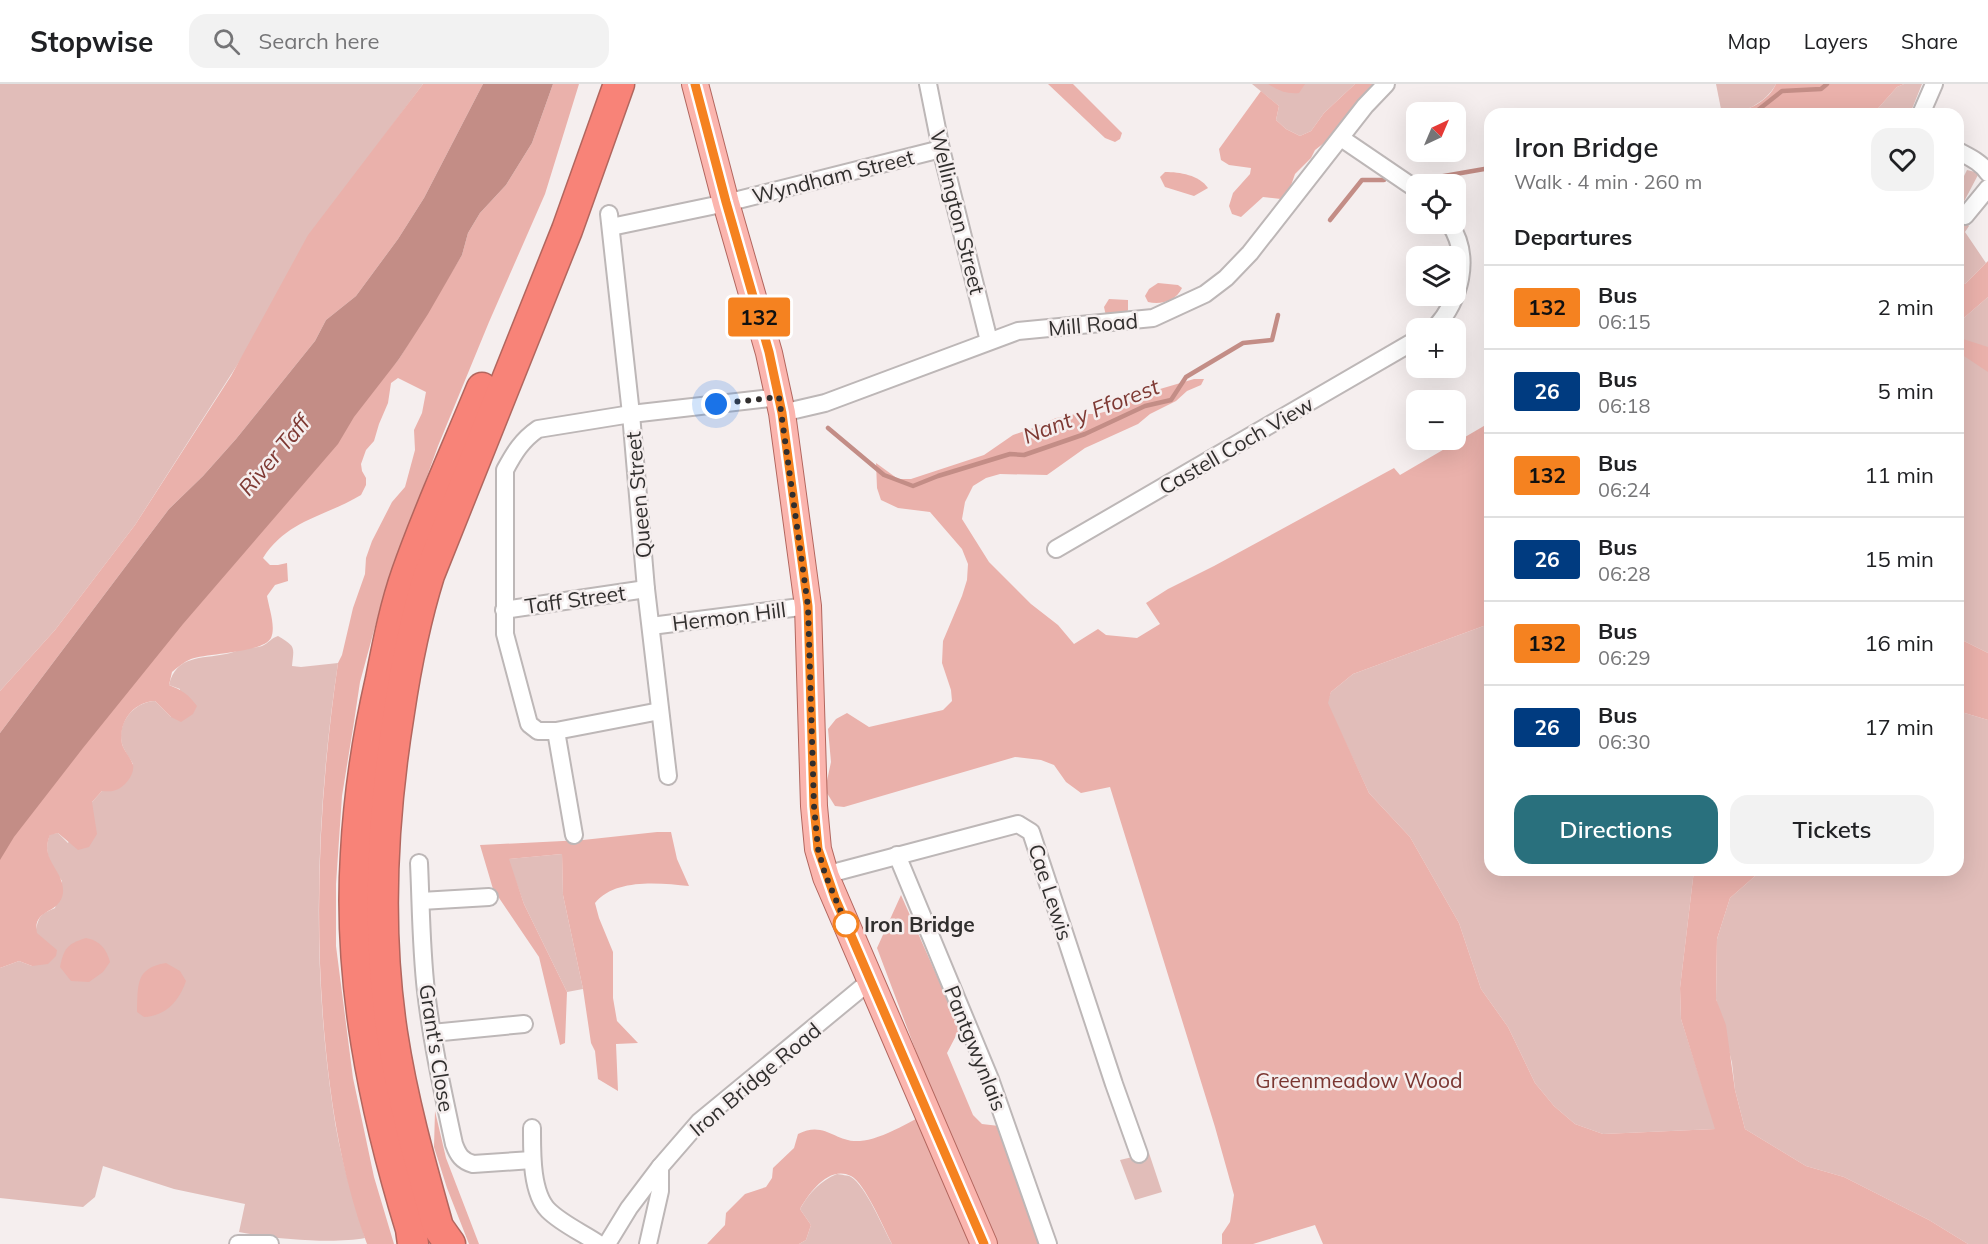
<!DOCTYPE html>
<html lang="en">
<head>
<meta charset="utf-8">
<style>
  body { margin:0; font-family:Mulish,sans-serif; background:#f2f2f2; color:#202124; height:100vh; display:flex; flex-direction:column; font-size:22px; white-space:nowrap }
  * { box-sizing:border-box; margin:0 }
  p { font-size:20px; color:#757577 }
  .icon { flex:none; width:33px; height:33px; fill:none; stroke:currentColor; stroke-width:2; stroke-linecap:round; stroke-linejoin:round }
  .map { position:relative; flex:1; overflow:hidden }
  .panel { position:absolute; left:1484px; top:24px; width:480px; height:768px; display:flex; flex-direction:column; background:#fff; border-radius:18px; box-shadow:0 6px 24px #0002 }
  .panel>* { flex:none }
  .badge { padding:0 12px; border-radius:4px; font-size:21px; line-height:39px }
  .needle { width:39px; rotate:44deg }
  .tools { position:absolute; left:1406px; top:18px; display:grid; gap:12px }
  .tools a { display:grid; place-items:center; width:60px; height:60px; border-radius:12px; background:#fff; box-shadow:0 6px 24px #0002; font-size:30px }
  .you { position:absolute; width:30px; height:30px; margin:-15px; border:4px solid #fff; border-radius:50%; background:#1a73e8; box-shadow:0 0 0 9px #1a73e833 }
  .map>.badge { position:absolute; translate:-50% -50%; box-shadow:0 0 0 3px #fff }
  h2 { padding:0 30px; font-size:22px; line-height:54px }
  .round { display:grid; place-items:center; flex:none; width:63px; height:63px; border-radius:18px; background:#f2f2f2 }
  .head { display:flex; align-items:center; justify-content:space-between; height:102px; padding:0 30px }
  h1 { font-size:28px; font-weight:600; line-height:45px }
  .primary-button { display:flex; gap:12px; margin-top:auto; padding:12px 30px }
  .primary-button a { flex:1; height:69px; border-radius:18px; background:#29707d; color:#fff; font-size:24px; font-weight:600; line-height:69px; text-align:center }
  .primary-button a+a { background:#f2f2f2; color:#202124 }
  ul { padding:0; list-style:none }
  li { display:flex; align-items:center; gap:18px; height:84px; padding:0 30px; border-top:2px solid #e0e0e0 }
  li div { flex:1 }
  li b { display:block; font-size:22px }
  li em { font-style:normal }
  li .badge { min-width:66px; font-weight:700; text-align:center }
  header { display:flex; align-items:center; gap:36px; box-sizing:border-box; height:84px; padding:0 30px; background:#fff; border-bottom:2px solid #e0e0e0 }
  header strong { font-size:28px }
  nav { display:flex; gap:33px; margin-inline-start:auto; font-size:21px }
  .search { width:420px; height:54px; background:#f2f2f2; display:flex; align-items:center; gap:15px; box-sizing:border-box; padding:0 21px; border-radius:18px; color:#757577; font-size:22px }
  .map>svg:first-child { display:block }
  .green { fill:#e1bdb9 }
  .forest { fill:#eab1ab }
  .water { fill:#c38d86 }
  .lines { fill:none; stroke-linecap:round; stroke-linejoin:round }
  .stream { stroke:#c38d86; stroke-width:4.5 }
  .street-casing { stroke:#bdb7b7; stroke-width:20 }
  .primary-casing { stroke:#b2665e; stroke-width:28 }
  .highway-casing { stroke:#b2665e; stroke-width:33 }
  .street { stroke:#fff; stroke-width:16 }
  .primary { stroke:#fbb5ae; stroke-width:26 }
  .highway { stroke:#f88378; stroke-width:30 }
  .line-casing { stroke:#fff; stroke-width:14 }
  .line { stroke:#f58220; stroke-width:9 }
  .walk { stroke:#312f2e; stroke-width:6; stroke-dasharray:0 10.8 }
  .stop-dot { fill:#fff; stroke:#f58220; stroke-width:3 }
  .labels { text-anchor:middle; dominant-baseline:central; stroke-width:5; stroke-linejoin:round; paint-order:stroke }
  .street-label { font-size:21px; fill:#312f2e; stroke:#f5eeee }
  .stop-label { font-size:21px; font-weight:bold; fill:#312f2e; stroke:#f5eeee; text-anchor:start }
  .park-label { font-size:21px; fill:#7a3631; stroke:#f5eeee }
  .water-label { font-size:22px; font-style:italic; fill:#7e3933; stroke:#f5eeee }
</style>
</head>
<body>
<header>
<strong>Stopwise</strong>
<div class="search"><svg class="icon" aria-label="search" viewBox="0 0 24 24"><circle cx="10" cy="10" r="6"/><path d="M15 15l6 6"/></svg>Search here</div>
<nav><a>Map</a><a>Layers</a><a>Share</a></nav>
</header>
<div class="map">
<svg width="1988" height="1160" viewBox="0 0 1988 1160">
  <rect width="100%" height="100%" fill="#f5eeee"/>
  <g class="green">
    <polygon points="0,0 423,0 379,59 135,441 55,546 0,607"/>
    <polygon points="1252,0 1355,0 1324,29 1311,47 1300,52 1286,45 1276,36 1279,22"/>
    <path d="M1716,0H1776C1766,19 1743,30 1722,30Z"/>
    <polygon points="1904,0 1922,0 1910,30 1873,30 1897,3"/>
    <polygon points="1967,86 1979,89 1958,129 1969,142 1965,148 1986,179 1965,200 1958,199 1958,104"/>
    <polygon points="1988,213 1988,569 1958,554 1958,239"/>
    <polygon points="1489,540 1490,786 1694,786 1680,904 1681,935 1716,1045 1603,1050 1575,1040 1554,1022 1535,999 1508,943 1481,905 1459,839 1410,753 1369,709 1327,619 1331,608 1353,590"/>
    <path d="M278,552C296,563 294,562 292,582L301,583L338,579C316,727 311,877 333,1025C339,1069 352,1111 365,1154C333,1160 274,1155 239,1148L245,1120L174,1105L103,1082L95,1113L83,1123L0,1114V884L19,877L32,882C34,870 34,837 42,831C45,828 51,826 55,824L62,797C52,782 42,770 50,750L58,749L68,759L92,718L102,707L133,680C130,675 126,669 123,663C115,641 133,618 155,617L171,633L180,605L169,601C176,571 201,575 226,570C232,569 238,566 244,565C249,563 257,564 262,562C269,559 271,554 278,552Z"/>
    <polygon points="1958,627 1988,636 1988,1160 1968,1160 1929,1136 1844,1093 1806,1082 1745,1045 1735,1006 1732,979 1716,915 1717,855 1730,814 1762,786 1958,786"/>
    <polygon points="562,770 563,811 583,905 567,908 524,820 508,775"/>
    <polygon points="1149,1069 1162,1108 1135,1116 1120,1076"/>
    <path d="M837,1090C841,1091 848,1091 851,1093C866,1102 883,1144 892,1160H799L806,1156L811,1141L800,1125C809,1109 820,1097 837,1090Z"/>
  </g>
  <g class="forest">
    <polygon points="423,0 483,0 424,114 398,155 356,212 326,236 315,257 236,355 203,392 169,425 0,649 0,607 55,546 135,441 231,292 308,151"/>
    <path d="M553,0H579L545,110L489,238L438,362L382,517L360,598L354,638L342,712L336,800V862L353,994L374,1093L394,1160H367C340,1087 329,1010 323,933C314,814 321,697 338,579L342,571L353,524L365,490L366,474L372,457L392,418L405,403L415,366L414,346L422,329L426,308L398,294L391,299L388,319L379,340L374,357L366,366L361,380L362,387L366,394V401L361,411C324,433 287,436 263,474L270,481H278L287,479L288,497L275,501L267,512C269,524 276,543 271,554C263,569 208,569 191,575C184,578 178,583 172,588L169,601C182,606 189,611 197,622L193,630L181,638L171,633L155,617C133,618 118,638 122,660C124,667 131,674 133,681C135,690 125,703 116,706C112,708 106,707 102,707L92,718L97,750L89,763L78,766L58,749L50,751C39,777 65,786 63,809C60,831 32,824 37,849L57,866L56,872L48,880L32,882L19,877L0,884V763L351,330L399,275L462,171L468,149L480,129L506,101L532,59Z"/>
    <polygon points="1048,0 1073,0 1122,49 1120,55 1115,58 1105,54"/>
    <path d="M1268,0H1305L1299,9C1287,10 1279,7 1268,0Z"/>
    <polygon points="1355,0 1384,0 1333,52 1315,66 1311,74 1295,90 1288,110 1281,115 1263,113 1241,133 1232,130 1229,122 1233,109 1250,90 1251,84 1229,81 1221,76 1219,65 1261,7 1279,22 1276,36 1286,45 1300,52 1311,47 1324,29"/>
    <path d="M1776,0H1904L1897,3L1873,30H1736C1753,23 1768,17 1776,0Z"/>
    <path d="M1165,88C1180,88 1199,91 1208,104L1194,112L1165,103L1160,93Z"/>
    <polygon points="1988,177 1988,213 1958,239 1958,199 1965,200"/>
    <path d="M1158,199L1178,201L1182,204C1176,217 1161,221 1148,218L1145,212L1149,205Z"/>
    <polygon points="1109,215 1128,216 1128,226 1124,233 1106,232 1104,223"/>
    <polygon points="1960,254 1988,263 1988,288 1958,268 1958,256"/>
    <polygon points="1194,295 1204,295 1201,301 1187,307 1176,317 1150,330 1138,340 1085,364 1047,391 1000,390 986,394 973,402 965,418 962,435 989,478 1031,520 1058,541 1074,560 1098,545 1106,551 1137,554 1160,540 1146,519 1168,505 1214,482 1394,384 1400,391 1489,339 1489,540 1353,590 1331,608 1328,619 1369,709 1410,753 1459,839 1481,905 1508,943 1535,999 1554,1022 1575,1040 1603,1050 1715,1045 1681,935 1680,904 1694,786 1762,786 1730,814 1717,855 1716,915 1726,941 1735,1006 1745,1045 1806,1082 1844,1093 1929,1136 1968,1160 1323,1160 1315,1141 1253,1160 1222,1160 1222,1150 1230,1138 1234,1111 1215,1043 1110,703 1081,709 1066,698 1054,681 1041,676 1015,673 844,723 835,722 825,706 831,678 828,645 836,635 847,629 869,643 943,626 952,617 951,606 942,579 943,557 962,512 967,496 968,480 962,465 930,428 898,424 881,416 877,404 876,379 898,395 911,395 984,371 1013,351 1036,343 1056,334 1076,330 1096,330 1116,325 1143,310"/>
    <polygon points="1958,554 1988,569 1988,636 1958,627"/>
    <path d="M657,748H671L677,775L689,802C660,799 615,794 595,819L599,834L613,868V914L617,937L638,959L616,960L618,1007L598,995L595,967L591,959L583,905L563,811L562,770L509,775L524,820L567,908L565,959L560,961L539,873L493,805L480,761L583,756Z"/>
    <path d="M901,811L960,944L947,969L973,1031L982,1040L999,1042L1040,1160H892C884,1145 865,1099 851,1092C829,1081 809,1109 800,1125L811,1141L806,1156L799,1160H707L725,1141L726,1129L745,1110L766,1103L772,1094L773,1084L794,1064L798,1050C825,1036 835,1059 860,1057C881,1056 918,1034 937,1023L877,864Z"/>
    <path d="M86,854C100,857 106,864 110,878L103,888L89,898L71,897L60,883C64,864 67,860 86,854Z"/>
    <path d="M166,879L180,887L186,897C179,917 166,932 144,933L137,928C138,901 135,884 166,879Z"/>
    <polygon points="435,1027 446,1074 479,1160 469,1160 447,1104 434,1063"/>
  </g>
  <polygon class="water" points="483,0 553,0 532,59 506,101 480,129 468,149 462,171 428,230 399,275 354,333 338,360 183,540 83,664 14,753 0,776 0,649 169,425 203,392 236,355 315,257 326,236 356,212 398,155 424,114"/>
  <g class="lines">
    <g class="stream">
      <polyline points="1753,30 1782,7 1821,5 1827,0"/>
      <polyline points="1421,96 1490,84"/>
      <polyline points="1330,136 1362,96 1384,96"/>
      <polyline points="828,344 884,391 913,402 938,392 1010,370 1024,371 1085,350 1145,322 1171,316 1186,293 1243,259 1272,256 1278,231"/>
    </g>
    <g class="street-casing">
      <g id="street">
        <polyline points="928,0 941,65 989,257"/>
        <polyline points="1921,30 1934,0"/>
        <polyline points="1341,54 1416,105"/>
        <path d="M1958,67C1969,73 1981,78 1988,89"/>
        <polyline points="609,130 631,330 646,505 668,692"/>
        <polyline points="1965,132 1988,104"/>
        <polyline points="611,143 726,119 941,65"/>
        <path d="M1435,244C1460,216 1472,174 1450,140"/>
        <polyline points="782,329 825,319 1018,247 1153,234 1205,210 1226,194 1250,169 1365,22 1386,0"/>
        <polyline points="1056,465 1416,256"/>
        <polyline points="504,526 646,505"/>
        <polyline points="651,542 808,522"/>
        <path d="M660,627L556,647H538L529,640L505,550V386C514,369 522,356 538,345L631,330L779,313"/>
        <polyline points="556,647 574,751"/>
        <polyline points="897,771 990,995 1048,1160"/>
        <path d="M419,779C421,822 421,864 426,907C432,959 443,1009 454,1060C458,1071 462,1077 473,1080L532,1076"/>
        <polyline points="825,791 1018,740 1031,748 1114,1000 1139,1070"/>
        <polyline points="421,817 489,813"/>
        <polyline points="432,949 524,940"/>
        <path d="M532,1044C532,1068 531,1108 548,1126C562,1140 583,1149 599,1160"/>
        <polyline points="238,1160 270,1160"/>
        <polyline points="607,1160 629,1124 660,1083 699,1038 870,897"/>
        <polyline points="648,1160 660,1107 660,1083"/>
      </g>
    </g>
    <g class="primary-casing">
      <polyline id="primary" points="695,0 726,119 769,269 782,329 808,522 814,722 818,765 826,793 984,1160"/>
    </g>
    <g class="highway-casing">
      <g id="highway">
        <path d="M413,1160L411,1145C374,1024 348,897 356,770C359,711 368,652 381,595C388,560 395,523 407,489C429,426 457,365 482,304"/>
        <path d="M450,1160L438,1143C420,1079 402,1015 392,949C376,843 382,733 399,628C406,581 415,536 429,491L567,146L619,0"/>
      </g>
    </g>
    <use href="#street" class="street"/>
    <use href="#primary" class="primary"/>
    <use href="#highway" class="highway"/>
  </g>
  <g class="lines">
    <g class="line-casing">
      <polyline id="line" points="695,0 726,118 769,268 782,329 808,522 814,722 818,765 835,814 984,1160"/>
    </g>
    <use href="#line" class="line"/>
    <polyline class="walk" points="716,320 779,313 808,522 814,722 818,765 825,790 846,840"/>
  </g>
  <circle class="stop-dot" cx="846" cy="840" r="12"/>
  <g class="labels">
    <g class="street-label">
      <text transform="translate(833 92) rotate(-14)">Wyndham Street</text>
      <text transform="translate(958 128) rotate(76)">Wellington Street</text>
      <text transform="translate(1093 240) rotate(-5)">Mill Road</text>
      <text transform="translate(1236 361) rotate(-30)">Castell Coch View</text>
      <text transform="translate(638 411) rotate(-95)">Queen Street</text>
      <text transform="translate(575 515) rotate(-8)">Taff Street</text>
      <text transform="translate(729 532) rotate(-7)">Hermon Hill</text>
      <text transform="translate(1051 808) rotate(72)">Cae Lewis</text>
      <text transform="translate(437 964) rotate(81)">Grant's Close</text>
      <text transform="translate(976 964) rotate(68)">Pantgwynlais</text>
      <text transform="translate(755 995) rotate(-40)">Iron Bridge Road</text>
    </g>
    <g class="stop-label">
      <text x="864" y="840">Iron Bridge</text>
    </g>
    <g class="park-label">
      <text x="1359" y="996">Greenmeadow Wood</text>
    </g>
    <g class="water-label">
      <text transform="translate(1091 327) rotate(-21)">Nant y Fforest</text>
      <text transform="translate(274 371) rotate(-50)">River Taff</text>
    </g>
  </g>
</svg>
<div class="tools">
<a><svg class="needle" viewBox="-14 -14 28 28"><path d="M0-13l5 13h-10z" fill="#e53935"/><path d="M0 13l5-13h-10z" fill="#757577"/></svg></a>
<a><svg class="icon" aria-label="locate" viewBox="0 0 24 24"><circle cx="12" cy="12" r="6"/><path d="M12 2v4M12 18v4M2 12h4M18 12h4"/></svg></a>
<a><svg class="icon" aria-label="layers" viewBox="0 0 24 24"><path d="M12 4l9 5-9 5-9-5zM3 14l9 5 9-5"/></svg></a>
<a>+</a>
<a>−</a>
</div>
<div class="you" style="left:716px;top:320px"></div>
<b class="badge" style="left:759px;top:233px;background:#f58220;color:#111">132</b>
<section class="panel">
<div class="head"><div><h1>Iron Bridge</h1><p>Walk · 4 min · 260 m</p></div><a class="round"><svg class="icon" aria-label="heart" viewBox="0 0 24 24"><path d="M12 20l-8-8c-3-5 5-10 8-4 3-6 11-1 8 4z"/></svg></a></div>
<h2>Departures</h2>
<ul>
<li><span class="badge" style="background:#f58220;color:#111">132</span><div><b>Bus</b><p>06:15</p></div><em>2 min</em></li>
<li><span class="badge" style="background:#003b80;color:#fff">26</span><div><b>Bus</b><p>06:18</p></div><em>5 min</em></li>
<li><span class="badge" style="background:#f58220;color:#111">132</span><div><b>Bus</b><p>06:24</p></div><em>11 min</em></li>
<li><span class="badge" style="background:#003b80;color:#fff">26</span><div><b>Bus</b><p>06:28</p></div><em>15 min</em></li>
<li><span class="badge" style="background:#f58220;color:#111">132</span><div><b>Bus</b><p>06:29</p></div><em>16 min</em></li>
<li><span class="badge" style="background:#003b80;color:#fff">26</span><div><b>Bus</b><p>06:30</p></div><em>17 min</em></li>
</ul>
<div class="primary-button"><a>Directions</a><a>Tickets</a></div>
</section>
</div>
</body>
</html>
